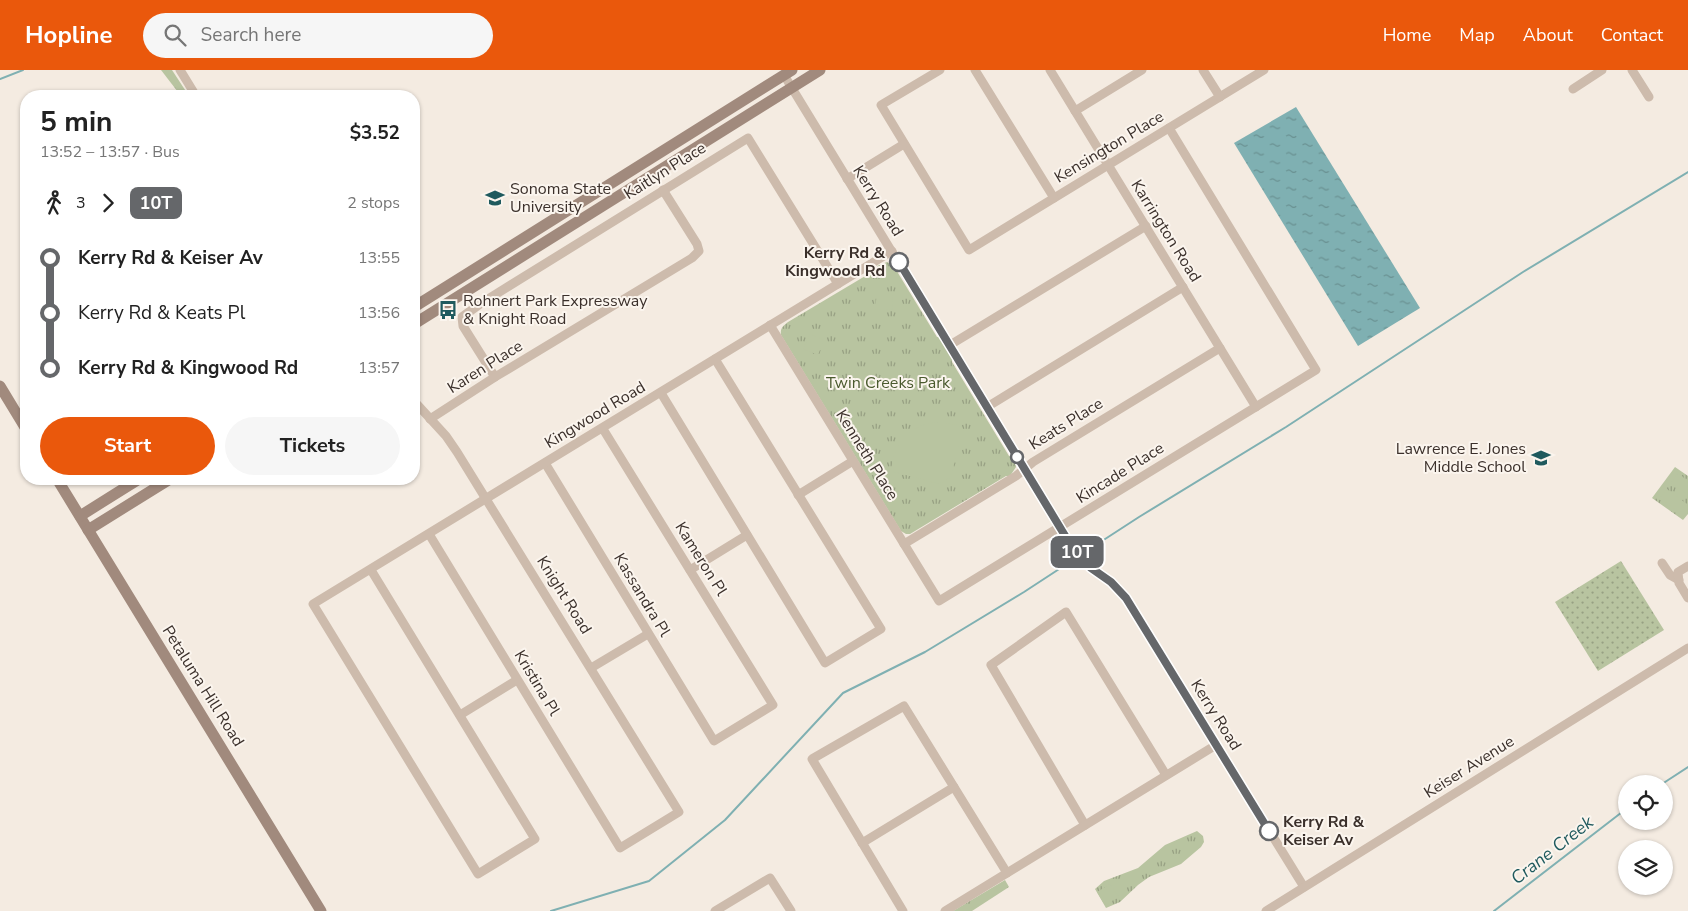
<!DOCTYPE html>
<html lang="en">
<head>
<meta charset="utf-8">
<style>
  body { margin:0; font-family:"Nunito Sans",sans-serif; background:#f6f6f6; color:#222; height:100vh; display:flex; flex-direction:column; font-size:19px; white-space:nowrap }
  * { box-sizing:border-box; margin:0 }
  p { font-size:16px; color:#767676 }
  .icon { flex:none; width:28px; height:28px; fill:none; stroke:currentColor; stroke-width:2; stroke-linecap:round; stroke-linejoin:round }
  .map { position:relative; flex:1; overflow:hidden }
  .panel { position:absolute; left:20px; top:20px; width:400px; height:395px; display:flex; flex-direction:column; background:#fff; border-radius:20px; box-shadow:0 1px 4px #0004 }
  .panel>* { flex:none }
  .badge { padding:0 10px; border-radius:8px; font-size:18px; line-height:32px }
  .tools { position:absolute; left:1618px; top:705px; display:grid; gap:10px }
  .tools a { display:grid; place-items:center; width:55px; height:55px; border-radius:50%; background:#fff; box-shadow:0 1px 4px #0004; font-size:25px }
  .map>.badge { position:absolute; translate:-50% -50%; box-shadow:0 0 0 2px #fff }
  .legs { display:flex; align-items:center; gap:8px; height:55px; padding:0 20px; font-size:16px }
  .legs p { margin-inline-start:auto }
  .head { display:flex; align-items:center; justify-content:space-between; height:85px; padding:0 20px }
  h1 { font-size:28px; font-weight:700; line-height:38px }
  .button { display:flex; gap:10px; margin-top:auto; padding:10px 20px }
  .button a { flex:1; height:58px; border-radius:30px; background:#ea580c; color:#fff; font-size:20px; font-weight:700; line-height:58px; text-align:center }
  .button a+a { background:#f6f6f6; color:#222 }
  ul { padding:0 20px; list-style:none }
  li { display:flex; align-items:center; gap:18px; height:55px; font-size:19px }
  li i { display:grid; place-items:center; width:8px; height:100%; margin:0 6px; background:currentColor }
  li i::after { content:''; width:12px; height:12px; margin:-6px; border:4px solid; border-radius:50%; background:#fff }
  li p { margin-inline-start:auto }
  li:first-child i { background:linear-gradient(#0000 50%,currentColor 0) }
  li:last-child i { background:linear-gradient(currentColor 50%,#0000 0) }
  header { display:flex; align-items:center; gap:30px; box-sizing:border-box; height:70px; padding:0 25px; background:#ea580c; color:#fff }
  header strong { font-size:24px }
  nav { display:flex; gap:28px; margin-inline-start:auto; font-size:18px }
  .search { width:350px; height:45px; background:#f6f6f6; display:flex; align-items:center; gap:12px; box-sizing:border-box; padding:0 18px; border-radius:28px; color:#767676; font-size:19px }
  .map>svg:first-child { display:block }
  .grass { fill:url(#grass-tufts) }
  .garden { fill:url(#garden-dots) }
  .pitch { fill:#b8c4a0 }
  .water { fill:url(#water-ripples) }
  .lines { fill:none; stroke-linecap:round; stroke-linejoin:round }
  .stream { stroke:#7fb0b2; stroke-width:2 }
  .minor { stroke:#cdbbac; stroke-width:9 }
  .secondary { stroke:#a18a7d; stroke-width:11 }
  .line-1-casing { stroke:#fff; stroke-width:11 }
  .line-1 { stroke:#65676a; stroke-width:8 }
  .stop-1-dot { fill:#fff; stroke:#65676a; stroke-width:2.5 }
  .labels { text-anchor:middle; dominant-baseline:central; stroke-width:4; stroke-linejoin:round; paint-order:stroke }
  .street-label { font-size:16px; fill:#3b302b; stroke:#fbf5ee }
  .poi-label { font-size:16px; fill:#3b302b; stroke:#fbf5ee; text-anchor:start }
  .stop-label { font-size:16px; font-weight:bold; fill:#3b302b; stroke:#fbf5ee; text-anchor:end }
  .park-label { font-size:16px; fill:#4a5a2e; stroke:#fbf5ee }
  .water-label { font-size:18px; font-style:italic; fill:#1f5a5e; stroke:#fbf5ee }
</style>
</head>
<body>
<header>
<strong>Hopline</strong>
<div class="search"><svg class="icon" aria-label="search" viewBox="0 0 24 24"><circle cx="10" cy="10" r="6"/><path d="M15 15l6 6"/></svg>Search here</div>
<nav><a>Home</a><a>Map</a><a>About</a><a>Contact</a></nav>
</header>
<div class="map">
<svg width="1688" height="841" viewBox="0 0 1688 841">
  <defs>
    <pattern id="grass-tufts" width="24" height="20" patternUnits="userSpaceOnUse" patternTransform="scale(1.25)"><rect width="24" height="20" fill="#b8c4a0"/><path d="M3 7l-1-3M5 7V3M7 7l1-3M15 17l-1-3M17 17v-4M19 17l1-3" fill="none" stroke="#97a083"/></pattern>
    <pattern id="garden-dots" width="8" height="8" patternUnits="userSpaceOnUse" patternTransform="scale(1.25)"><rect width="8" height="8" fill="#b8c4a0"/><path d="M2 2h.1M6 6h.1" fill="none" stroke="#97a083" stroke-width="1.8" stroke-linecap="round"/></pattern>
    <pattern id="water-ripples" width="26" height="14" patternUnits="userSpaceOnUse" patternTransform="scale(1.25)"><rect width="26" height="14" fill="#7fb0b2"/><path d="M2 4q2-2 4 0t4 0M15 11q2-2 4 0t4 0" fill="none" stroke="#699091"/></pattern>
  </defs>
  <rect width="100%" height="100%" fill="#f4ebe1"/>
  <g class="grass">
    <polygon points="161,0 172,0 189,26 181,26"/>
    <path d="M887,192L896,197L898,203L937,267H939L952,289V292L1009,386L1012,387L1015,391L1016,397L1010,406H1006L910,464H906L901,461L781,265C780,258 783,256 788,252L877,199V196Z"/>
    <polygon points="1675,397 1688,406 1688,444 1683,450 1652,428"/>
    <polygon points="1197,761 1203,766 1204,772 1201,777 1181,794 1149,807 1138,815 1120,832 1106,838 1095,819 1104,811 1138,798 1165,775"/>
    <polygon points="1005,810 1009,817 972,841 953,841"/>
  </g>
  <polygon class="garden" points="1621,491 1664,560 1598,601 1555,532"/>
  <g class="pitch">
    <polygon points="877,223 893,225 892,240 875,239"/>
    <polygon points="810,264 824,270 818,285 803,279"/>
    <path d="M938,352L958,355L963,358L951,407L939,414L891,401C894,373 908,355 938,352Z"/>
    <polygon points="1678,403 1688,411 1688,425 1671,413"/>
    <polygon points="1667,419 1687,434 1680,443 1660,428"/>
    <polygon points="1110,814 1119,827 1105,835 1097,822"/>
  </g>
  <polygon class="water" points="1296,37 1420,238 1358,276 1234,73"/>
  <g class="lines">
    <g class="stream">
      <polyline points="0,9 23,0"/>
      <polyline points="1082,484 1139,447 1286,357 1523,202 1688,102"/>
      <polyline points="1662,714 1688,697"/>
      <polyline points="551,841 649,811 725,750 843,623 925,582 1024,522 1076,488"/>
      <polyline points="1494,841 1626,739"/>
    </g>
    <g class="minor">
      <polyline points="180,0 196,26"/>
      <polyline points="940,0 881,35 969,180 1264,0"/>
      <polyline points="975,0 1054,128"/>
      <polyline points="1050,0 1256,337"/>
      <polyline points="1203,0 1220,27"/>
      <polyline points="1632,0 1649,27"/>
      <polyline points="784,5 1064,464 1072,477 1091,498 1111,512 1126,528 1304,817"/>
      <polyline points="1573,19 1602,0"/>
      <polyline points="1075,41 1142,0"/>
      <polyline points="847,109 904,74"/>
      <polyline points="770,255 939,531 1316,300 1169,58"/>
      <polyline points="950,275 1146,156"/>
      <polyline points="495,307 463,256 462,247 480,234 748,68 838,214"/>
      <polyline points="661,323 825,593 881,559 715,289"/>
      <polyline points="414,331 446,366 457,382 679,742 620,778 429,464"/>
      <polyline points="987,337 1183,217"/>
      <polyline points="430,349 495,307 692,188 699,181 697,174 663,120"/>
      <polyline points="545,393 714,671 773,635 603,359"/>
      <polyline points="798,425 853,391"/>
      <polyline points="904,474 1016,406 1033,392 1220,278"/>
      <polyline points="1662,493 1670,505 1679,510"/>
      <polyline points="1688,496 1678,502 1679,513 1688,528"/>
      <polyline points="371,500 535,769 478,804 313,534 892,181"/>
      <polyline points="690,500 747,465"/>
      <polyline points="591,598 648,564"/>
      <polyline points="460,645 517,610"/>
      <polyline points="1085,755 991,595 1066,542 1166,705"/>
      <polyline points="862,773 954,717"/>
      <polyline points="715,841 770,808 791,841"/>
      <polyline points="903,841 812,689 904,636 1007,803"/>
      <polyline points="945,841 1216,675"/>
      <polyline points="1266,841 1688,578"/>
    </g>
    <g class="secondary">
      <polyline points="414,237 792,0"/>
      <polyline points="414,254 820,0"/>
      <polyline points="0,316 26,359"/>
      <polyline points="57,409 321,841"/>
      <polyline points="80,446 139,409"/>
      <polyline points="88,460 170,409"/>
    </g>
  </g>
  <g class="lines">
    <g class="line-1-casing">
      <polyline id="line-1" points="899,192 1064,464 1072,477 1091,498 1111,512 1126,528 1269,761"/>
    </g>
    <use href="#line-1" class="line-1"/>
  </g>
  <defs>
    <g id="university-bare" transform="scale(1.5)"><path d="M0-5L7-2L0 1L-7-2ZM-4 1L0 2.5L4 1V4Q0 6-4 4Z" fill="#1f5a5e" stroke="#fbf5ee" stroke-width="2.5" paint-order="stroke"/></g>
    <g id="bus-bare" transform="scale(1.5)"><path d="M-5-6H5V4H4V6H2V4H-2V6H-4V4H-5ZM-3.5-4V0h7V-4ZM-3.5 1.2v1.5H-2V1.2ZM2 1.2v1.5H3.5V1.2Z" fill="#1f5a5e" stroke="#fbf5ee" stroke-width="2.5" paint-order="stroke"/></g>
    <g id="school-bare" transform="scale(1.5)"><path d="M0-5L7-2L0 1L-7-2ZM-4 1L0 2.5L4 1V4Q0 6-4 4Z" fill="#1f5a5e" stroke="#fbf5ee" stroke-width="2.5" paint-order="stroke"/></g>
  </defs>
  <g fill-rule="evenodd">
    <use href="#university-bare" x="495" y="128"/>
    <use href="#bus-bare" x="448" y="240"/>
    <use href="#school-bare" x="1541" y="388"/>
  </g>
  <g class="stop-1-dot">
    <circle cx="899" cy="192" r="9"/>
    <circle cx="1017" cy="387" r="6"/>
    <circle cx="1269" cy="761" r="9"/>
  </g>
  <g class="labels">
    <g class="street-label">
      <text transform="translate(1109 77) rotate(-31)">Kensington Place</text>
      <text transform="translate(665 101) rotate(-32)">Kaitlyn Place</text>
      <text transform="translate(878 131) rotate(58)">Kerry Road</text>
      <text transform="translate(1166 161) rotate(58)">Karrington Road</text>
      <text transform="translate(485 297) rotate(-32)">Karen Place</text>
      <text transform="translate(595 345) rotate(-31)">Kingwood Road</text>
      <text transform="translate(1066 354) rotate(-32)">Keats Place</text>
      <text transform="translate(867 385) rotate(58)">Kenneth Place</text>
      <text transform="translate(1120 403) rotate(-32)">Kincade Place</text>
      <text transform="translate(701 489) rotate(58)">Kameron Pl</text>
      <text transform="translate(564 525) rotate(58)">Knight Road</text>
      <text transform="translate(642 525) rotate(59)">Kassandra Pl</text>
      <text transform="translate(537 613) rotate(59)">Kristina Pl</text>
      <text transform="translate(203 616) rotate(58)">Petaluma Hill Road</text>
      <text transform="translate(1216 645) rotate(58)">Kerry Road</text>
      <text transform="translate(1469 697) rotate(-32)">Keiser Avenue</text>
    </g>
    <g class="poi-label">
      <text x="510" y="119">Sonoma State<tspan x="510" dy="18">University</tspan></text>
      <text x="463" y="231">Rohnert Park Expressway<tspan x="463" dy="18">&amp; Knight Road</tspan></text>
      <text x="1526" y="379" text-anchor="end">Lawrence E. Jones<tspan x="1526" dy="18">Middle School</tspan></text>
    </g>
    <g class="stop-label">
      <text x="885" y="183">Kerry Rd &amp;<tspan x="885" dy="18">Kingwood Rd</tspan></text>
      <text x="1283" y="752" text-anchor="start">Kerry Rd &amp;<tspan x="1283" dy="18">Keiser Av</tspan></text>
    </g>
    <g class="park-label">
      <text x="888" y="313">Twin Creeks Park</text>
    </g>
    <g class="water-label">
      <text transform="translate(1552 780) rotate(-38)">Crane Creek</text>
    </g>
  </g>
</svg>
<div class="tools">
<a><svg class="icon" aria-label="locate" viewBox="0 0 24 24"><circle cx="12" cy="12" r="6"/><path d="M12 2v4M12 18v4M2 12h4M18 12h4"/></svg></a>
<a><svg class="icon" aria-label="layers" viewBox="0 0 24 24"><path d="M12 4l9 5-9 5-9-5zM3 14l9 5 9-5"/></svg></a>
</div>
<b class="badge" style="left:1077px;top:482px;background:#65676a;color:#fff">10T</b>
<section class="panel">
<div class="head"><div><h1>5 min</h1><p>13:52 – 13:57 · Bus</p></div><b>$3.52</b></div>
<div class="legs"><svg class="icon" aria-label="walk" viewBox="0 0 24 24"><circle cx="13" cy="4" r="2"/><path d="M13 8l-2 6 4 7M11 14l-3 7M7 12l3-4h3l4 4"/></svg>3<svg class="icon" aria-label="forward" viewBox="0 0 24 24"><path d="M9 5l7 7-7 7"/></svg><b class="badge" style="background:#65676a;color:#fff">10T</b><p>2 stops</p></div>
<ul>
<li><i style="color:#65676a"></i><b>Kerry Rd &amp; Keiser Av</b><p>13:55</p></li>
<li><i style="color:#65676a"></i><span>Kerry Rd &amp; Keats Pl</span><p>13:56</p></li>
<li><i style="color:#65676a"></i><b>Kerry Rd &amp; Kingwood Rd</b><p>13:57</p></li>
</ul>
<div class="button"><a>Start</a><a>Tickets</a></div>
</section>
</div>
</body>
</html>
